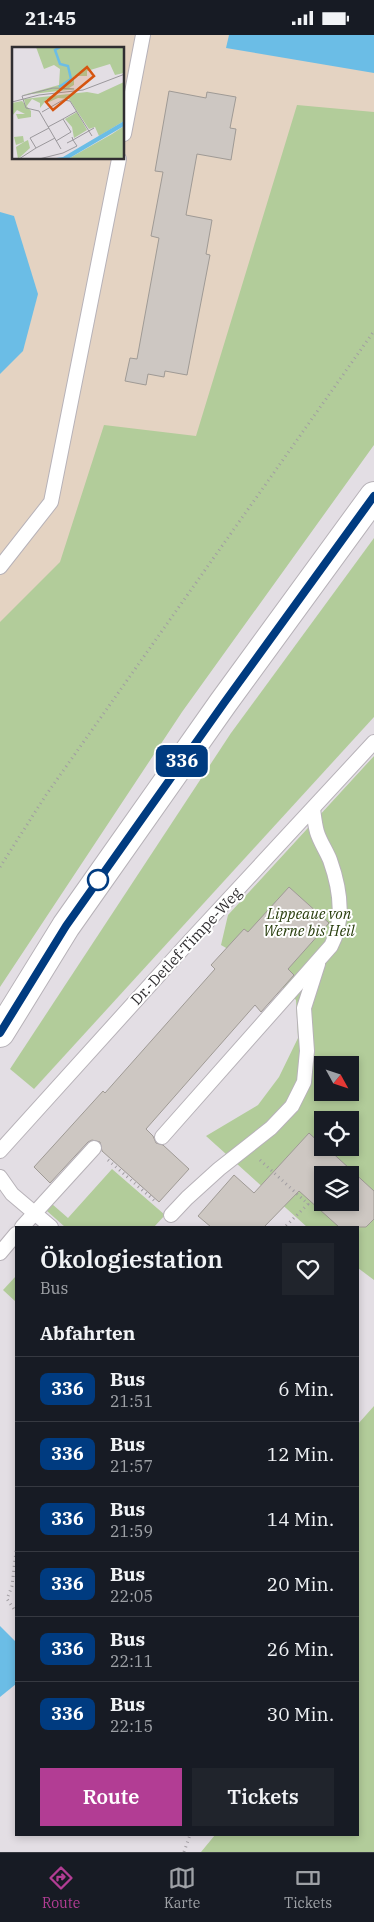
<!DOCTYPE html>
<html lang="de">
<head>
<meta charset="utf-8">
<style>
  body { margin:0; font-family:"IBM Plex Serif",serif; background:#20242c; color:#f1f3f6; height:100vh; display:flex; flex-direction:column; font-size:19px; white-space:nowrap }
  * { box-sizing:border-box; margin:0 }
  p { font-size:16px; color:#9ea1a6 }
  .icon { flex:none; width:28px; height:28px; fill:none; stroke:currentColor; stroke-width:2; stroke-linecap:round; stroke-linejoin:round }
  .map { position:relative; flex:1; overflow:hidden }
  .side { position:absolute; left:15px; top:1191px; width:344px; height:610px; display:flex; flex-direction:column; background:#171b24; border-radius:0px; box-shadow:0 2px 8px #0003 }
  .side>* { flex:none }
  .badge { padding:0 10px; border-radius:8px; font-size:18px; line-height:32px }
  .needle { width:32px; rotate:130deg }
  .tools { position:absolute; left:314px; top:1021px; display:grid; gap:10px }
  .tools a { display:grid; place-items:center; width:45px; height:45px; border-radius:0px; background:#171b24; box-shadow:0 2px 8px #0003; font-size:25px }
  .map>.badge { position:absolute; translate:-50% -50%; box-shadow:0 0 0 2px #fff }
  h2 { padding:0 25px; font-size:19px; line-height:45px }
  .round { display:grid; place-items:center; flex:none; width:52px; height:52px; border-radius:0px; background:#20242c }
  .head { display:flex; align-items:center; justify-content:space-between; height:85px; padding:0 25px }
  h1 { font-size:24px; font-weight:600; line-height:38px }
  .cta { display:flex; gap:10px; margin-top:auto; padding:10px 25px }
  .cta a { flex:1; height:58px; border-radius:0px; background:#b23d94; color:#fff; font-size:20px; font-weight:600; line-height:58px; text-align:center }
  .cta a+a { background:#20242c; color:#f1f3f6 }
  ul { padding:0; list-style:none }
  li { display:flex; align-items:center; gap:15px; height:65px; padding:0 25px; border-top:1px solid #363941 }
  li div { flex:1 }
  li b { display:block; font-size:19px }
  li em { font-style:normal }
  li .badge { min-width:55px; font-weight:700; text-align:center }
  .status { display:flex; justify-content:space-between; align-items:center; height:35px; padding:0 25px; background:#171b24; direction:ltr }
  .status svg { height:14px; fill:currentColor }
  .tabs { display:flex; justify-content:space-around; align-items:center; height:70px; border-top:1px solid #363941; background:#171b24; font-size:14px; color:#9ea1a6 }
  .tabs a { display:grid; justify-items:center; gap:2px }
  .tabs .selected { color:#b23d94 }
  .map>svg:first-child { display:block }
  .industrial { fill:#e4d3c2; fill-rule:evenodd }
  .green { fill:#b2cc9a; fill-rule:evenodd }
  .water { fill:#6bbde6 }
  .building { fill:#cdc7c2; stroke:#9f9a95; fill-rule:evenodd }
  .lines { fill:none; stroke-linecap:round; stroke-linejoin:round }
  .lane-casing { stroke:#b7b2b8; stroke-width:16 }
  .secondary-casing { stroke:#b7b2b8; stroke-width:30 }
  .path { stroke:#a19da2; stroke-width:3; stroke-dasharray:1 4; stroke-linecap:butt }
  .lane { stroke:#fff; stroke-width:14 }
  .secondary { stroke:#fff; stroke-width:28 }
  .line-casing { stroke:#fff; stroke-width:11 }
  .line { stroke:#003b80; stroke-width:8 }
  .stop-dot { fill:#fff; stroke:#003b80; stroke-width:2.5 }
  .labels { text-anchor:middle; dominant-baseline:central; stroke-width:4; stroke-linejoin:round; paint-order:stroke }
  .park-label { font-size:15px; font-style:italic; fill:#293e0d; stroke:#fff }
  .street-label { font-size:15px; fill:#302e31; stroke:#fff }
  .inset-river { fill:none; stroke:#6bbde6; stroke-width:2.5 }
  .inset-road { fill:none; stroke:#9b989c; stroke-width:1 }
  .view { fill:#d65510; fill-opacity:0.15; stroke:#d65510; stroke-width:2.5 }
  .inset-edge { fill:none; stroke:#302e31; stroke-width:2.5 }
</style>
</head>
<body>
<div class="status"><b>21:45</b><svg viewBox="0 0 49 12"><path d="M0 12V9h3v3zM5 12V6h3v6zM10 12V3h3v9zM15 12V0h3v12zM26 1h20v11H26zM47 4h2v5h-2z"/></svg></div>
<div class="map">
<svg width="374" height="1817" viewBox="0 0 374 1817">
  <rect width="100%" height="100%" fill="#e3dee4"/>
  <path class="industrial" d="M0,0H374V247L0,773ZM14,14H124V124H14Z"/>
  <g class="green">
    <polygon points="297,70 374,77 374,410 182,677 0,952 0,587 60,527 104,390 196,401"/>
    <polygon points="374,503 374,682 34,1054 10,1034 231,698"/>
    <path d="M374,721V1245L358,1233V1192H307L206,1101L258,1070L279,1042L298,1003L296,965L266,936L221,910L228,880ZM322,1030H350V1058H322ZM322,1085H350V1112H322ZM322,1140H350V1168H322Z"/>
    <polygon points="112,1134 165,1180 154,1192 65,1192 47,1176 52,1169 68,1183"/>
    <polygon points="16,1241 16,1267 3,1255"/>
    <polygon points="374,1371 374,1817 201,1817 215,1800 358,1800 358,1389"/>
  </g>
  <g class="water">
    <polygon points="229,0 374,0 374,38 226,13"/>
    <polygon points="0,177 14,181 38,259 23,316 0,339"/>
    <polygon points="0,1591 16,1607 16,1649 0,1662"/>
  </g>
  <g class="building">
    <polygon points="169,56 206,63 207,57 236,62 230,93 236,94 231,125 197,119 186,180 212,185 206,219 210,220 187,340 165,336 164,342 148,339 146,350 125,346 130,323 137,324 159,203 151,201 163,137 155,136"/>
    <polygon points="289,852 329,888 288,934 294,940 261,977 255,970 146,1094 153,1101 156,1108 163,1110 189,1134 159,1167 102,1116 100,1107 92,1105 88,1107 50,1148 34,1132 103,1056 105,1058 215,934 211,930 244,894 248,897"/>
    <path d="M309,1098L322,1110V1112H326L374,1156V1184L366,1192H339L299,1156L264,1192H211L198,1181L234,1140L254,1158ZM322,1140H350V1168H322Z"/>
  </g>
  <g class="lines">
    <g class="lane-casing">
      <g id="lane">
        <polyline points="124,99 143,0"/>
        <polyline points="0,532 51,467 119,124"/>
        <path d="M162,1102L331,911C345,885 340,853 330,825C326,815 320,807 317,797C315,790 314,781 313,774"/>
        <polyline points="0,1116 187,909 374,707"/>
        <polyline points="0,1142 12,1159 51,1192"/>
        <polyline points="171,1180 187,1163 219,1134 271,1093 292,1071 304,1047 307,1016 304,973 318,929"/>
        <polyline points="22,1192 94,1113"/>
        <polyline points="0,1218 16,1199"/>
      </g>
    </g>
    <g class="secondary-casing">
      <polyline id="secondary" points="0,998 66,891 223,668 374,461"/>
    </g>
    <g class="path">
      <polyline points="0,832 46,760 374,296"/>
      <polyline points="108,1125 156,1167"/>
      <polyline points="260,1125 308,1169 285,1192"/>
      <polyline points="16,1516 12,1551 7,1564 16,1577"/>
      <polyline points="184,1817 190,1800"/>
    </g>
    <use href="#lane" class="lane"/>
    <use href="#secondary" class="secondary"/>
  </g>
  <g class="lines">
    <g class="line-casing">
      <polyline id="line" points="0,998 66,891 224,668 374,461"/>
    </g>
    <use href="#line" class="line"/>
  </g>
  <circle class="stop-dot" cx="98" cy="845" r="10"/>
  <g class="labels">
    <g class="park-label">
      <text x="309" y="878">Lippeaue von<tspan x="309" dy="17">Werne bis Heil</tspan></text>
    </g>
    <g class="street-label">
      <text transform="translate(186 911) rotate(-47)">Dr.-Detlef-Timpe-Weg</text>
    </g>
  </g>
  <g transform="translate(12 12)">
    <rect width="112" height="112" fill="#e3dee4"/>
    <path d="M24,0H112V26L103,28L98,17L75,24V29H62V38L57,41L64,42L11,48L47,38L48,22L42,18L32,22ZM112,35V74L87,89L83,80L77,82L57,52L46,51L37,55L35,52L28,61V56L20,52L14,60L12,52L75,45L86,47ZM10,54L19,64V70L6,72L4,67H13L5,63L0,69V56ZM65,65L75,83L62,91L60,80L53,72ZM112,79V112H56L100,87ZM11,89L12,95L16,93L18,101L6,112L4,100L12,95L4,98L2,90Z" fill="#b2cc9a"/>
    <path d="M112,74V79L56,112H38L51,110Z" fill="#6bbde6"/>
    <path class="inset-river" d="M47,40L59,32L56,19L48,17L43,3L48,0"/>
    <path class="inset-road" d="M0,55L27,48L71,43L113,27M30,65L51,53L58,54L80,89M51,72L65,64M36,80L51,72L59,85L44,94M37,81L18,91L24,101L43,91M60,90L61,93L82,81M49,102L27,64L14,61L10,49L41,41L62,42M7,112L24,101M27,112L51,106L65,99L61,93L55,96"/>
    <path class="view" d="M75,20L82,29L41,63L34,55Z"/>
    <rect width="112" height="112" class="inset-edge"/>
  </g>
</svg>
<div class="tools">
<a><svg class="needle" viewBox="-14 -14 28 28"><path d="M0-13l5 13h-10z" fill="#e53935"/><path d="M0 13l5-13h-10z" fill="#9ea1a6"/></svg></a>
<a><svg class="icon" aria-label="locate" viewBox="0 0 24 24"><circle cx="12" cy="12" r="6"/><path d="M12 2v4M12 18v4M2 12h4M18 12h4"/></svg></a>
<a><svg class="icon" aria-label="layers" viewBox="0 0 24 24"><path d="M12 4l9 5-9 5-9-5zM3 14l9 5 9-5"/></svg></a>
</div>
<b class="badge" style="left:182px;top:726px;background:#003b80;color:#fff">336</b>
<section class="side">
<div class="head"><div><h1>Ökologiestation</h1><p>Bus</p></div><a class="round"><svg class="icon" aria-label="heart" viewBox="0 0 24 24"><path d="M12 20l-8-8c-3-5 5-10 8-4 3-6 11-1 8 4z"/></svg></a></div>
<h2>Abfahrten</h2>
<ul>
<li><span class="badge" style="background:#003b80;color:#fff">336</span><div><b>Bus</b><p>21:51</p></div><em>6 Min.</em></li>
<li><span class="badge" style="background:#003b80;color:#fff">336</span><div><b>Bus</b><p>21:57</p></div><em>12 Min.</em></li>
<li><span class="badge" style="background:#003b80;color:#fff">336</span><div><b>Bus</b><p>21:59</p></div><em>14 Min.</em></li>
<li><span class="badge" style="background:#003b80;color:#fff">336</span><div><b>Bus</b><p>22:05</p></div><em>20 Min.</em></li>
<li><span class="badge" style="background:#003b80;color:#fff">336</span><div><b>Bus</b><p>22:11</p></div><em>26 Min.</em></li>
<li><span class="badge" style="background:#003b80;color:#fff">336</span><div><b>Bus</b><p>22:15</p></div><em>30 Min.</em></li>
</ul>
<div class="cta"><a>Route</a><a>Tickets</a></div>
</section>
</div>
<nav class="tabs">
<a class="selected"><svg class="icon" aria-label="directions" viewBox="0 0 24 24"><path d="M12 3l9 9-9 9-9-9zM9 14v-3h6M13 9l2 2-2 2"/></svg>Route</a>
<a><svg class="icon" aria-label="map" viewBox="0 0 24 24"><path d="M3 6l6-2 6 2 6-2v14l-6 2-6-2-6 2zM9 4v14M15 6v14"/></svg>Karte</a>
<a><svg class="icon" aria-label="tickets" viewBox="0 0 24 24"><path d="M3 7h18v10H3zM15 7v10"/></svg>Tickets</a>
</nav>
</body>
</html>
